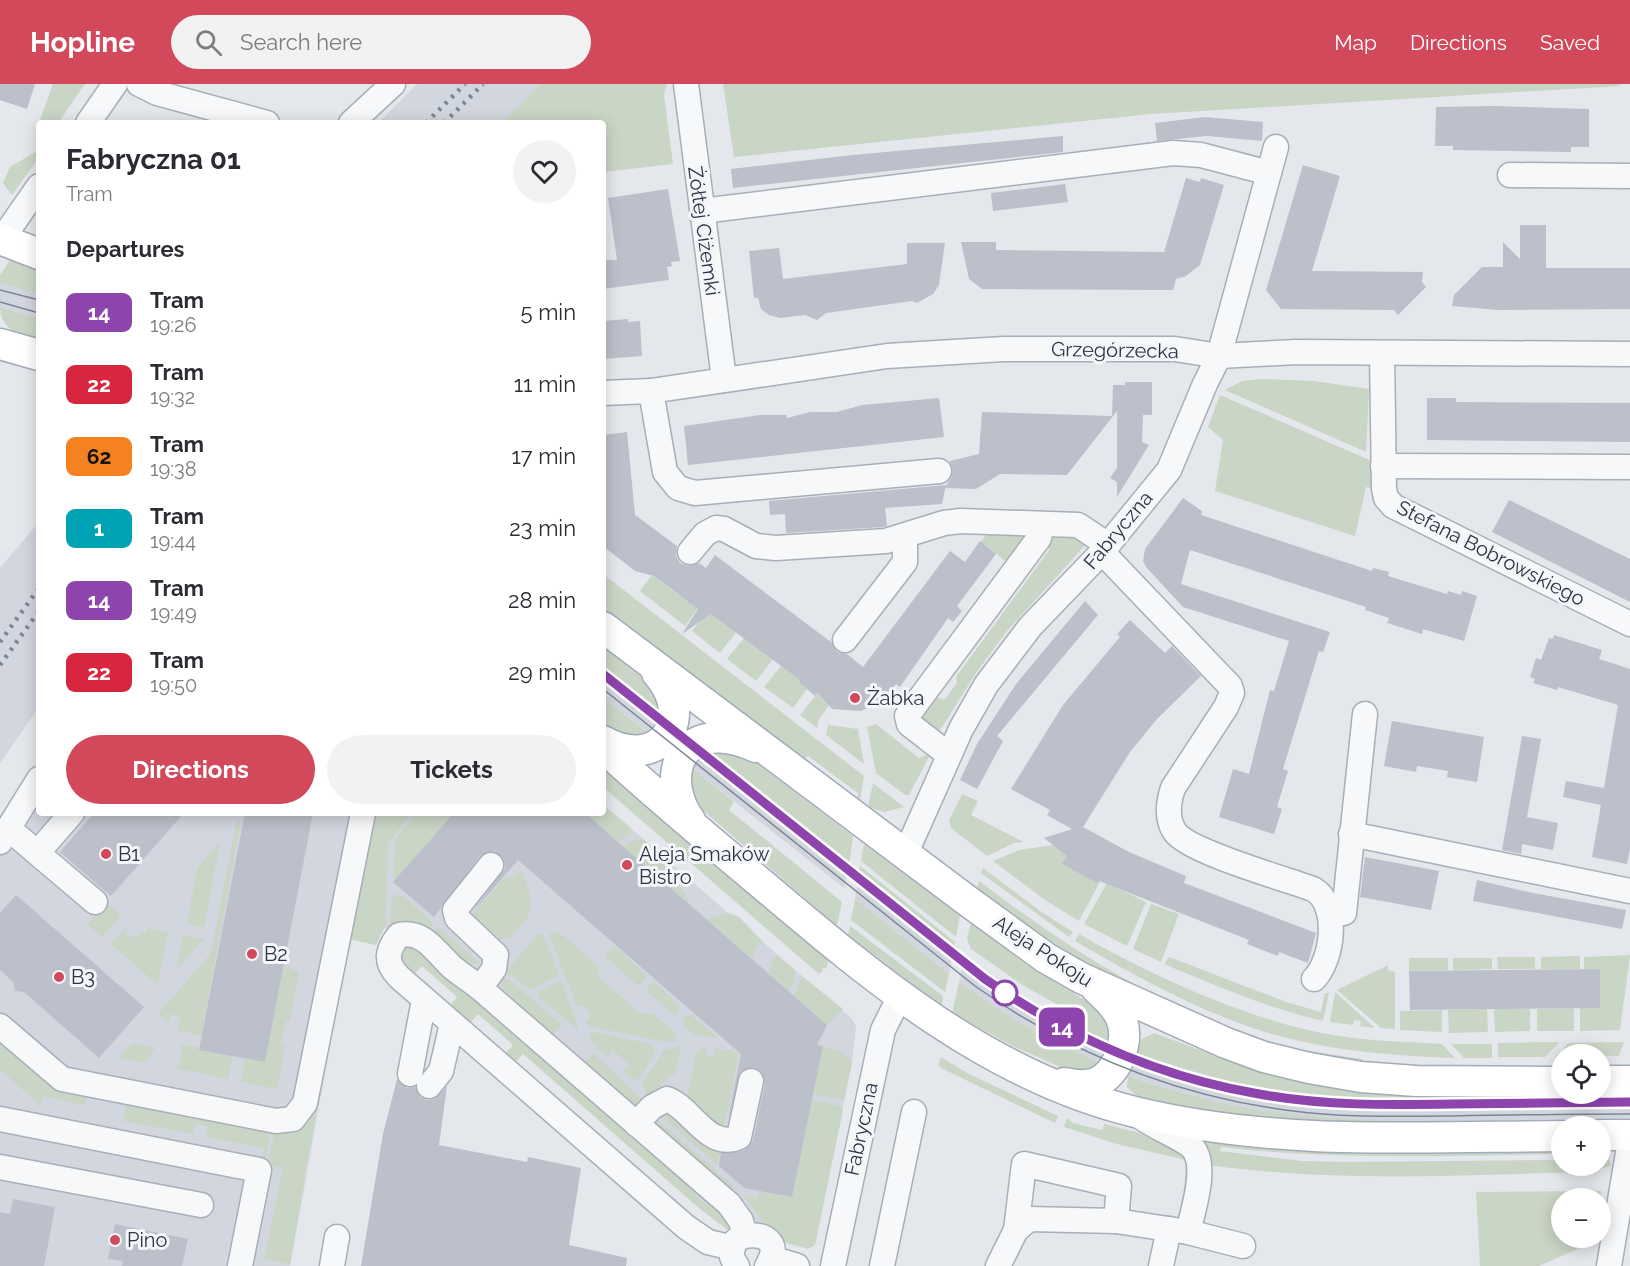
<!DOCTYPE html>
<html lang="en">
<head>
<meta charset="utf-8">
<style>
  body { margin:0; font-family:Raleway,sans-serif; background:#f2f2f3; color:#2b2b33; height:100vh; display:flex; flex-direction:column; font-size:22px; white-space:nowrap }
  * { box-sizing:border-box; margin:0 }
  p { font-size:20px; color:#7c7c81 }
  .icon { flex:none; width:33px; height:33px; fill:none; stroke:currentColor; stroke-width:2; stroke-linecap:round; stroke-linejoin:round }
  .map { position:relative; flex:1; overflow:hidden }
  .panel { position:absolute; left:36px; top:36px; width:570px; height:696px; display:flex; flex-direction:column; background:#fff; border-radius:6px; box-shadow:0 3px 15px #0003 }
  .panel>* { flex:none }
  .badge { padding:0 12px; border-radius:9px; font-size:21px; line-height:39px }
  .fabs { position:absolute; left:1551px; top:960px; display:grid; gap:12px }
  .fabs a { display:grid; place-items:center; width:60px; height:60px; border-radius:50%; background:#fff; box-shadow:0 3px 15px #0003; font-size:30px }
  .map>.badge { position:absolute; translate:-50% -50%; box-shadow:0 0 0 3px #fff }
  h2 { padding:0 30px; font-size:22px; line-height:54px }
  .round { display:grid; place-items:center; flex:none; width:63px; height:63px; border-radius:32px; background:#f2f2f3 }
  .overview { display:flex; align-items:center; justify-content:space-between; height:102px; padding:0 30px }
  h1 { font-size:28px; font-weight:700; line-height:45px }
  .action { display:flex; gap:12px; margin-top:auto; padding:12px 30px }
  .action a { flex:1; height:69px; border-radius:36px; background:#d1495b; color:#fff; font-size:24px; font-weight:700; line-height:69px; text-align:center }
  .action a+a { background:#f2f2f3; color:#2b2b33 }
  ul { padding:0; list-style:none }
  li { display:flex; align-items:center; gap:18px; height:72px; padding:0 30px }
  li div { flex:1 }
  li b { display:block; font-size:22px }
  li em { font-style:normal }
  li .badge { min-width:66px; font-weight:700; text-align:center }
  header { display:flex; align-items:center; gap:36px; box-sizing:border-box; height:84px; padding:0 30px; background:#d1495b; color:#fff }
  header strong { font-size:28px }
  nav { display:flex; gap:33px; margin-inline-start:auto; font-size:21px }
  .search { width:420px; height:54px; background:#f2f2f3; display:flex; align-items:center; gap:15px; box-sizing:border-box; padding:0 21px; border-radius:33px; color:#7c7c81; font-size:22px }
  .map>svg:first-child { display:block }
  .built { fill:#d2d6de }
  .green { fill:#c9d6c5 }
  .building { fill:#bbc0ca }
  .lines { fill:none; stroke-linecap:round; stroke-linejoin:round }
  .minor-casing { stroke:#a9aeb7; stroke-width:27 }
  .major-casing { stroke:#a3abb8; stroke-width:33 }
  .minor { stroke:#f7f8fa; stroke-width:24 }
  .major { stroke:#fff; stroke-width:30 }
  .tram { stroke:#7d8696; stroke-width:1.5 }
  .rail { stroke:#7d8696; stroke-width:4.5; stroke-dasharray:3 6; stroke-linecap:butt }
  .line-casing { stroke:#fff; stroke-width:14 }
  .line { stroke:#8e44ad; stroke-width:9 }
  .poi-dot { fill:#d1495b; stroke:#f4f6f9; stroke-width:2 }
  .stop-dot { fill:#fff; stroke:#8e44ad; stroke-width:3 }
  .labels { text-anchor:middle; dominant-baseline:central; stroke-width:6; stroke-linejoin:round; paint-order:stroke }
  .street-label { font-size:20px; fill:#2b3445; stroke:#f4f6f9 }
  .poi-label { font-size:20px; fill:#2b3445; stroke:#f4f6f9; text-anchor:start }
</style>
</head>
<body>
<header>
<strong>Hopline</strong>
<div class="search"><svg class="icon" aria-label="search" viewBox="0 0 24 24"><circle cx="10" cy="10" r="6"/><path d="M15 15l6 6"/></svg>Search here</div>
<nav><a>Map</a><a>Directions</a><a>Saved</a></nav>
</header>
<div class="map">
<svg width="1630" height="1182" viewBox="0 0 1630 1182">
  <rect width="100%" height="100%" fill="#e4e7ec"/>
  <g class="built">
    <polygon points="417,0 540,0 502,39 378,39"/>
    <polygon points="0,199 39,210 39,235 0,223"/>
    <polygon points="39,438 39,623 0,679 0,484"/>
    <polygon points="603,584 664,633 651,652 603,613"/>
    <polygon points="704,665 849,781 844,804 688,681"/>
    <polygon points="39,715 39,729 603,729 603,720 727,828 739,833 763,858 852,935 856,942 852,979 815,1161 736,1149 385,844 359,800 290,1182 0,1182 0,771"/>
    <polygon points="859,789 954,864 949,890 855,815"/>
    <polygon points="964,874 1028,919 1080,947 1108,958 1099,979 1015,936 959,898"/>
    <polygon points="1136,970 1232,999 1305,1011 1370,1015 1630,1013 1630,1034 1439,1037 1438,1040 1432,1037 1332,1036 1278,1031 1196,1014 1128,992"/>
  </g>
  <g class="green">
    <polygon points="53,0 85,0 58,39 39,39"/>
    <polygon points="540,0 667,0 664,11 673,80 603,88 603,39 502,39"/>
    <polygon points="723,0 1620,0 1620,2 1151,30 734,73"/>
    <polygon points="39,66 39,73 12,111 3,99 10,83"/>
    <polygon points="13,172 39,182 39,210 0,199 0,191"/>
    <path d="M0,223L39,235V259C21,252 0,245 0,223Z"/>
    <polygon points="1262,295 1314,297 1369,305 1366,368 1225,306 1242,297"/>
    <polygon points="1220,311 1374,378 1373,404 1366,403 1355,452 1215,407 1223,356 1208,343"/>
    <polygon points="1055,449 1090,456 1007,547 976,589 939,648 915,630 928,613 945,615 957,599 956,593 1050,465 1041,464"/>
    <polygon points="986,451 1024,452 1026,455 1008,479 981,458"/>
    <polygon points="603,490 864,692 860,717 856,714 859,710 808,672 805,675 603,524"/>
    <polygon points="652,491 680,512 700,521 685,542 640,507"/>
    <polygon points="708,527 736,548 720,569 692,547"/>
    <polygon points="744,554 773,575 756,597 727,575"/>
    <polygon points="603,563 656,603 664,633 603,584"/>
    <polygon points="781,582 801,596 800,599 807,605 793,624 764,603"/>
    <polygon points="818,609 831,619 819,635 817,644 800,631"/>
    <polygon points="603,613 651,652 619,655 603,641"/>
    <polygon points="876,640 919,674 931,669 909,711 905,711 876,689 867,643"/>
    <polygon points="828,641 858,645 864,680 826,651"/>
    <polygon points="704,665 744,669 853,752 849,781"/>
    <polygon points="688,681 734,718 729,726 842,818 837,842 691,716"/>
    <polygon points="603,682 829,876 826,885 822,883 823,887 819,890 603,703"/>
    <polygon points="873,699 904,723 884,728 868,723"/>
    <polygon points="962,710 978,717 971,731 1024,758 1014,759 987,772 951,744 949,736"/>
    <polygon points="603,721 631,744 631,750 618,758 588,731 603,729"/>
    <polygon points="372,729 411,729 388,760 386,841 376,861 348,855"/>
    <polygon points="417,729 454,729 393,798 395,756"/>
    <polygon points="242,734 201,952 178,946 180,935 178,930 171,931 168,938 158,930 211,869 236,739"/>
    <polygon points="643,755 665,774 691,822 624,763 630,757"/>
    <polygon points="220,758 204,843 187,840 197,784"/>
    <polygon points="864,760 960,831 956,853 861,777"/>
    <polygon points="1053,761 1068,769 1063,780 1097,799 1101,796 1079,837 1045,816 993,777 1019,766"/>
    <polygon points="860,782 955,858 954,864 859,789"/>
    <polygon points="983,784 1043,829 1073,848 1069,853 981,789"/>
    <path d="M522,787C535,821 536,828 510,854L500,855L472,831L505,793L510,794Z"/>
    <path d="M979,797C1069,865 1175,935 1286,962C1311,968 1337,971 1362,975L1361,982L1267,962L1119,899L1052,859L977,804Z"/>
    <polygon points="1107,799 1146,818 1127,862 1084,840"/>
    <polygon points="395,810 403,812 433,839 429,846 390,849 391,817"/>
    <polygon points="855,815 949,890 945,908 851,836"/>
    <polygon points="106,819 121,831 102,853 87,840"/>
    <polygon points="1151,820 1179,830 1161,878 1133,865"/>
    <polygon points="725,829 739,833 763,858 757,862 752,875 707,835"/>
    <polygon points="971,839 1026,880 1096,923 1107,940 1108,958 1081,946 1085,936 1024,902 971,865 967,855"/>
    <polygon points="850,842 943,912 942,922 848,851"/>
    <polygon points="126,843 126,851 139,854 141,848 146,849 147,844 168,848 158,901 111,860"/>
    <polygon points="437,844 441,845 480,879 464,881 433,850"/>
    <polygon points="553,848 564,852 598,882 599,894 640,929 652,929 675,948 676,957 666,958 592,943 585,939 589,934 589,927 582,922 577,922 549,851"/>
    <polygon points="538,850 543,850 559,891 530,906 506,888"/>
    <path d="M1079,850C1152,892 1250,937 1333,951C1369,957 1406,958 1442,960L1455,974C1399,972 1342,968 1287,954C1212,935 1142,896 1075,857Z"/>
    <polygon points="183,851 204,855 176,886"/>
    <polygon points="410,857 683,1093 699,1115 726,1132 733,1150 700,1125 523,970 513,981 503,972 513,961 478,930 468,941 448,924 457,913 422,882 412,893 402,883 399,865"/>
    <polygon points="615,863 647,892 641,900 636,900 606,873 606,868"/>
    <polygon points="1630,871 1620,946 1580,947 1580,924 1600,924 1600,885 1584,885 1584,873"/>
    <polygon points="778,872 795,886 795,897 789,907 768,889 774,873"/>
    <polygon points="1580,872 1580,885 1541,885 1541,873"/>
    <path d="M1169,873L1286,918L1321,928L1325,909H1329L1323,937C1268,924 1216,902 1164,880Z"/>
    <polygon points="1497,873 1535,873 1535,885 1498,885"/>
    <polygon points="1409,874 1448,874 1448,886 1409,887"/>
    <polygon points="1453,874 1492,874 1492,885 1453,886"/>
    <polygon points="284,881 299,888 290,937 286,937 281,959 285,961 277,1005 241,998 245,975 264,977"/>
    <polygon points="1388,881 1388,886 1395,888 1395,945 1381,944 1337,906"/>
    <polygon points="802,892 843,925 827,941 794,911"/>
    <polygon points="502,893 510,896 562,941 554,950 549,950 501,906"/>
    <polygon points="653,897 680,921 676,932 647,908 647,904"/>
    <polygon points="557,898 563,901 579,946 538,913 540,907"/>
    <path d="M959,898L1015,936L1099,979C1089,990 1075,988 1063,984L1015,963L952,929Z"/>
    <polygon points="1335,908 1375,944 1360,942 1361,937 1354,936 1353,941 1330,938"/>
    <polygon points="1574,924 1574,947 1537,947 1537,925"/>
    <polygon points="1487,925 1488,948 1449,949 1448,926"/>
    <polygon points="1494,925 1530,925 1530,947 1495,948"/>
    <polygon points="1442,926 1442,948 1400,946 1400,927"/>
    <polygon points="690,930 718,954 695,951 683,941 684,933"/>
    <polygon points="592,948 651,960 655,964 655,969 640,994 634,996 623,987 629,980 613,966 607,973 594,961 589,951"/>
    <polygon points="1154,949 1222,974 1562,1010 1630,1008 1630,1013 1370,1015 1305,1011 1232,999 1136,970 1142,955"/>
    <polygon points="0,956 87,1011 85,1021 42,1012 40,1021 38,1020 0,985"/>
    <polygon points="1560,958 1545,973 1498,973 1498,959"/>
    <polygon points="1624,958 1619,972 1562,970 1561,973 1554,974 1569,959"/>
    <polygon points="132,959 155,964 145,979 118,974"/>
    <polygon points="182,960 232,972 228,995 175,984 180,978"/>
    <polygon points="1451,960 1492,960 1492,974 1464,974"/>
    <polygon points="682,962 675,989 647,1012 642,1001 664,966"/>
    <polygon points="823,962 840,967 852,978 844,1016 813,1010"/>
    <path d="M707,964V971L714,972L715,964L734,967L739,970L724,1043C712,1039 691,1023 688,1010L696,969L699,965Z"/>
    <polygon points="593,969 643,1016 637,1021 630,1021 586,982 586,978"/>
    <polygon points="941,973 969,990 1058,1032 1055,1039 941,984 938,981"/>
    <path d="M1128,992C1235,1030 1320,1037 1432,1037L1438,1040L1439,1037H1535V1041H1303L1167,1021L1136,1012L1127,1003Z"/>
    <path d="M812,1016L840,1022L843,1026L815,1161L808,1165L780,1157C767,1143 756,1127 743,1112L757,1114L759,1107L792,1113Z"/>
    <polygon points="127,1018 271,1046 265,1079 261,1078 264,1064 206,1053 208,1042 195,1040 193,1050 123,1037"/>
    <path d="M317,1024L290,1180L264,1175L283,1084L268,1081L275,1047C297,1047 306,1042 317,1024Z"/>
    <polygon points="665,1029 706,1063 720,1068 717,1081 660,1031"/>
    <polygon points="656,1034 734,1102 729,1108 655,1040"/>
    <polygon points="1067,1034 1073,1039 1102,1046 1104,1040 1164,1055 1190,1077 1117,1060 1064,1043"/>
    <path d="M1200,1054L1561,1063V1070C1447,1072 1334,1076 1221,1063L1220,1067L1302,1077L1342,1078L1561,1076L1562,1082H1600L1601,1075H1608L1612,1082L1586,1088C1460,1091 1334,1099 1209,1081L1207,1062Z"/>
    <polygon points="1601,1107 1600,1114 1562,1114 1562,1154 1594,1154 1593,1158 1539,1182 1480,1182 1476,1108"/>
  </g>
  <g class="building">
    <polygon points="0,0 35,0 27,25 0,16"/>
    <polygon points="1492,22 1589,25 1589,63 1571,63 1571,68 1453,66 1453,62 1435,62 1436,23"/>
    <polygon points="1205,33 1263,38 1262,57 1207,52 1157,57 1155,39"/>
    <polygon points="1063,52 1063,68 733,104 731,85 852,71"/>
    <polygon points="1303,81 1340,92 1312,187 1423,188 1422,198 1426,203 1398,231 1394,226 1281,225 1266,206"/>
    <polygon points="1186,94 1200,98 1201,94 1224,101 1200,181 1186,192 1176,195 1173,206 982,205 969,195 961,158 996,158 996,166 1164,168"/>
    <polygon points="1065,100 1068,118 993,127 991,109"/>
    <polygon points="668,105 680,177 671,178 672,182 667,183 669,196 603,205 603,176 617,176 608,114"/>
    <polygon points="1520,141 1546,141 1546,184 1630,184 1630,225 1498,226 1452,222 1454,211 1482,183 1503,183 1503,158 1520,175"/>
    <polygon points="907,159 945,159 939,201 933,210 917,219 912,217 826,229 817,236 805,231 780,234 769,231 761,225 758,214 754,214 749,167 779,164 783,195 907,180"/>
    <polygon points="628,235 628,238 640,237 642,272 603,275 603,237"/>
    <polygon points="1125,298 1152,298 1152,331 1143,331 1142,358 1149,361 1117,413 1117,398 1110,394 1117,384 1117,327 1067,391 1000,390 976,405 945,404 952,392 950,377 979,370 982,328 1112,332 1113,301 1125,301"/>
    <polygon points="939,314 944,353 688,381 684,342 760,331 787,331 787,334 810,328 837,328 862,321"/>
    <polygon points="1427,314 1456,314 1456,318 1630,319 1630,358 1427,356"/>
    <polygon points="627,348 635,431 677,462 676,472 680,479 688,482 699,479 706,484 715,471 831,558 837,568 847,570 863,583 950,467 965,478 980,457 996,470 957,522 962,527 953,538 948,534 900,603 896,600 883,617 861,627 832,625 818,609 815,612 800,599 800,596 711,530 682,550 698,525 654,492 635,487 603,462 603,351"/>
    <polygon points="946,401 942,420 885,424 887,442 883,443 786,449 785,430 770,431 769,417"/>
    <polygon points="1183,414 1202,427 1201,431 1372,487 1373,484 1389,488 1388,492 1447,510 1448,507 1461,511 1462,507 1477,512 1464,557 1423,545 1422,550 1387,539 1389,534 1365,526 1366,523 1190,466 1181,500 1330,548 1323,568 1319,567 1283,685 1288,687 1277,723 1282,725 1274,750 1219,733 1233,685 1249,690 1270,606 1274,607 1289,557 1183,523 1146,483 1143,477 1145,465"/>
    <polygon points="1509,416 1630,475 1630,518 1492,448"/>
    <polygon points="1085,517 1098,531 997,652 1003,657 977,705 960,696 977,660 1016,600"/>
    <polygon points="1130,536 1165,569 1172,562 1201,592 1157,635 1130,668 1083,743 1129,768 1186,792 1184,799 1316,849 1308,879 1279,868 1278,872 1247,860 1249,856 1099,797 1097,799 1062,780 1067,772 1044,754 1072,745 1047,731 1050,726 1011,705 1063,621 1120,553 1117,550"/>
    <polygon points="1554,551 1602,566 1599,575 1630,585 1630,765 1627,780 1592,773 1601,721 1563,713 1566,697 1604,704 1618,621 1558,603 1557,606 1533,599 1535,595 1530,593 1536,574 1541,576 1549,554 1553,555"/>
    <polygon points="1392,637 1484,653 1477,698 1447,693 1448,687 1417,682 1416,688 1384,682"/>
    <polygon points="1522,652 1541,655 1527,733 1558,739 1553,766 1522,760 1521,770 1502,766"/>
    <polygon points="94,729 184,729 111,812 60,768"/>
    <polygon points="245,729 313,729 265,978 199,966"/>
    <polygon points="454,729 585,729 827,941 817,961 823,962 792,1113 744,1104 719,1082 721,1069 743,1067 753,1057 765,1000 761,987 753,983 740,988 727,1041 741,970 518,776 472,829 505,784 504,775 494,767 480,772 434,833 393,798"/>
    <polygon points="1365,773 1439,787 1431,826 1360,813"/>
    <polygon points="1477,796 1533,809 1626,826 1622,845 1473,817"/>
    <polygon points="16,811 144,923 99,974 24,908 15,907 13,898 0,886 0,829"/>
    <polygon points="1600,885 1600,924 1410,926 1409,887"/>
    <polygon points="397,995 407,1004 415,1003 420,1013 427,1016 435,1015 447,1002 439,1061 527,1078 528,1073 581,1084 569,1161 627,1174 626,1182 361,1182 383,1050"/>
    <polygon points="13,1115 55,1123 44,1182 0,1182 0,1128 10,1130"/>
    <polygon points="115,1140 188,1155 182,1182 122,1182 123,1177 108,1175"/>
  </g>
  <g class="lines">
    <g class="minor-casing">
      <g id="minor">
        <polyline points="139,0 157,9 267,39"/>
        <polyline points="686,0 724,295"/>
        <polyline points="88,39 115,0"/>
        <polyline points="351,39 393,0"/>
        <polyline points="1510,91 1630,92"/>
        <polyline points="702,127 1173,69 1201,71 1269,89"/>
        <polyline points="0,158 39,102"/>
        <polyline points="1382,269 1384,405 1386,414 1393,422 1630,540"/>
        <polyline points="651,307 665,388 678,404 695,409 939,387"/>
        <polyline points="603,309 651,307 887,272 1004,265 1175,265 1219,272 1297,268 1630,270"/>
        <polyline points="1383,382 1630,383"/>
        <polyline points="690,468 705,450 716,444 724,445 756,462 776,464 886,457 944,439 961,437 1078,441 1108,461"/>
        <path d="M1102,468L1230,602L1232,609L1226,623L1173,704C1168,719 1166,735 1175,748C1189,768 1286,795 1313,805C1340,820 1333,876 1314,895"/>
        <polyline points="845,556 905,478 905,452"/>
        <polyline points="949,671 909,640 907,632 1039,454 1042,440"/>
        <polyline points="9,745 95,818"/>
        <polyline points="1351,750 1630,807"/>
        <polyline points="0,758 39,695"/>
        <polyline points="38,768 72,729"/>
        <polyline points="905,771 961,645 986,601 1030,543 1102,468 1169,386 1205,300 1219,272 1276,63"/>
        <polyline points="1344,829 1365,630"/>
        <polyline points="480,904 494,885 496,871 457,834 455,826 491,781"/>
        <polyline points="0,942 62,995 276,1037 293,1035 305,1019 363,729"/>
        <polyline points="410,990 424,916"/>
        <polyline points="429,1002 441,987 452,940"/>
        <path d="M1139,1032C1155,1043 1172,1050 1188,1060C1211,1074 1193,1126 1188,1148"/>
        <polyline points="0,1035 259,1086 240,1182"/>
        <path d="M636,1040L652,1023L667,1015C692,1024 708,1067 739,1053L751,997"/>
        <polyline points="0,1083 201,1121"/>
        <polyline points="1016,1146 1024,1080 1119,1102 1116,1137"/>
        <path d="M733,1164L708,1158L686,1143L399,893C384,878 387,866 399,851C425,846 436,869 453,884C462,891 471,897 480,904L729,1120L741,1137L745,1151"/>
        <polyline points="771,1174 797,1182"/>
        <polyline points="332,1182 337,1153"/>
        <path d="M737,1182C708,1143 795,1139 767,1182"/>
        <polyline points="833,1182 883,946 900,912"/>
        <polyline points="882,1182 914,1028"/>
        <polyline points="998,1182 1016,1146 1029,1135 1116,1137 1188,1148 1243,1162"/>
        <polyline points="1161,1182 1169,1145"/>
        <polyline points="1609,1182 1630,1057"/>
      </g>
    </g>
    <g class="major-casing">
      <g id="major">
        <polyline points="0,155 39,170"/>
        <polyline points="0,260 39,271"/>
        <polyline points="603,543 969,818 1046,874 1081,894 1226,959 1264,973 1309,984 1361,993 1416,997 1562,998"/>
        <path d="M603,657C659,688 698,636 657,589"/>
        <path d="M603,663C655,711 709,756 763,801C874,895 990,993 1135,1028C1274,1062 1419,1053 1562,1052"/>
        <path d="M690,736C671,712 667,664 706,655C722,651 740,656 756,663"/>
        <polyline points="1600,997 1630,997"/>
        <path d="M1064,999C1074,1001 1086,1003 1096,999C1118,990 1130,956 1121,934C1116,922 1106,913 1097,905"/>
        <polyline points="1600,1051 1630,1051"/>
      </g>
    </g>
    <use href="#minor" class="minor"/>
    <use href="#major" class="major"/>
    <g class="tram">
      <polyline points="0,206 39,216"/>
      <polyline points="0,218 39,229"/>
      <path d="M603,590L985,895C1068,952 1159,993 1259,1010C1323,1022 1388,1021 1453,1020C1512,1019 1571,1019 1630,1018"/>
      <path d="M603,605L975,902C1070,969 1178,1013 1293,1027C1345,1034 1396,1032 1448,1032C1509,1031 1569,1030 1630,1030"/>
    </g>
    <g class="rail">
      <polyline points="426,39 465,0"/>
      <polyline points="444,39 483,0"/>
      <polyline points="0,558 39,504"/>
      <polyline points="0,581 39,527"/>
    </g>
  </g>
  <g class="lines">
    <g class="line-casing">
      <path id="line" d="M603,590L985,895C1068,953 1159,993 1259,1010C1323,1022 1388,1021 1453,1020C1512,1019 1571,1019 1630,1018"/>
    </g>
    <use href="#line" class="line"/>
  </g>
  <g class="poi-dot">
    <circle cx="855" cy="614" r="6"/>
    <circle cx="106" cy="770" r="6"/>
    <circle cx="627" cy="781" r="6"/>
    <circle cx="252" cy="870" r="6"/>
    <circle cx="59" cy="893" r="6"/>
    <circle cx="115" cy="1156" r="6"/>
  </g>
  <circle class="stop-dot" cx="1005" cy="909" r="12"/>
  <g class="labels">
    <g class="street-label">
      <text transform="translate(704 147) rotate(82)">Żółtej Ciżemki</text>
      <text transform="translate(1115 266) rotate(1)">Grzegórzecka</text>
      <text transform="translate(1118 446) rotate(-50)">Fabryczna</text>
      <text transform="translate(1491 469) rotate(27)">Stefana Bobrowskiego</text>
      <text transform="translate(1043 867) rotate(33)">Aleja Pokoju</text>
      <text transform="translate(861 1045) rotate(-78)">Fabryczna</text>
    </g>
    <g class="poi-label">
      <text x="867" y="614">Żabka</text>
      <text x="118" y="770">B1</text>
      <text x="639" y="770">Aleja Smaków<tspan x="639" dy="23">Bistro</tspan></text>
      <text x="264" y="870">B2</text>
      <text x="71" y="893">B3</text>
      <text x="127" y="1156">Pino</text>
    </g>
  </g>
</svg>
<div class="fabs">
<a><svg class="icon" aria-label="locate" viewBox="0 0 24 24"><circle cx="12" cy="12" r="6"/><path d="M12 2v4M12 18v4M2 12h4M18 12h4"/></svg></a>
<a>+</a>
<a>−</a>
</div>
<b class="badge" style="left:1062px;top:943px;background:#8e44ad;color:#fff">14</b>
<section class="panel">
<div class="overview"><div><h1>Fabryczna 01</h1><p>Tram</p></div><a class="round"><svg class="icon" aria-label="heart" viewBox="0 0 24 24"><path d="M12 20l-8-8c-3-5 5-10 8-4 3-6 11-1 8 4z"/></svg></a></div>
<h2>Departures</h2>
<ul>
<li><span class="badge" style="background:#8e44ad;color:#fff">14</span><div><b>Tram</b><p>19:26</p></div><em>5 min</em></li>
<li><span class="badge" style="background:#d7263d;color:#fff">22</span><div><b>Tram</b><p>19:32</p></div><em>11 min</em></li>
<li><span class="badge" style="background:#f58220;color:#111">62</span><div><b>Tram</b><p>19:38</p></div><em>17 min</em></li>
<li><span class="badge" style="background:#00a3b4;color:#fff">1</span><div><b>Tram</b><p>19:44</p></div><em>23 min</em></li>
<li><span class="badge" style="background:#8e44ad;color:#fff">14</span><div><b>Tram</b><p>19:49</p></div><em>28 min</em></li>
<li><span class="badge" style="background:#d7263d;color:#fff">22</span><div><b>Tram</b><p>19:50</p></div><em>29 min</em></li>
</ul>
<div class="action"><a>Directions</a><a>Tickets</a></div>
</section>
</div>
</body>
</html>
